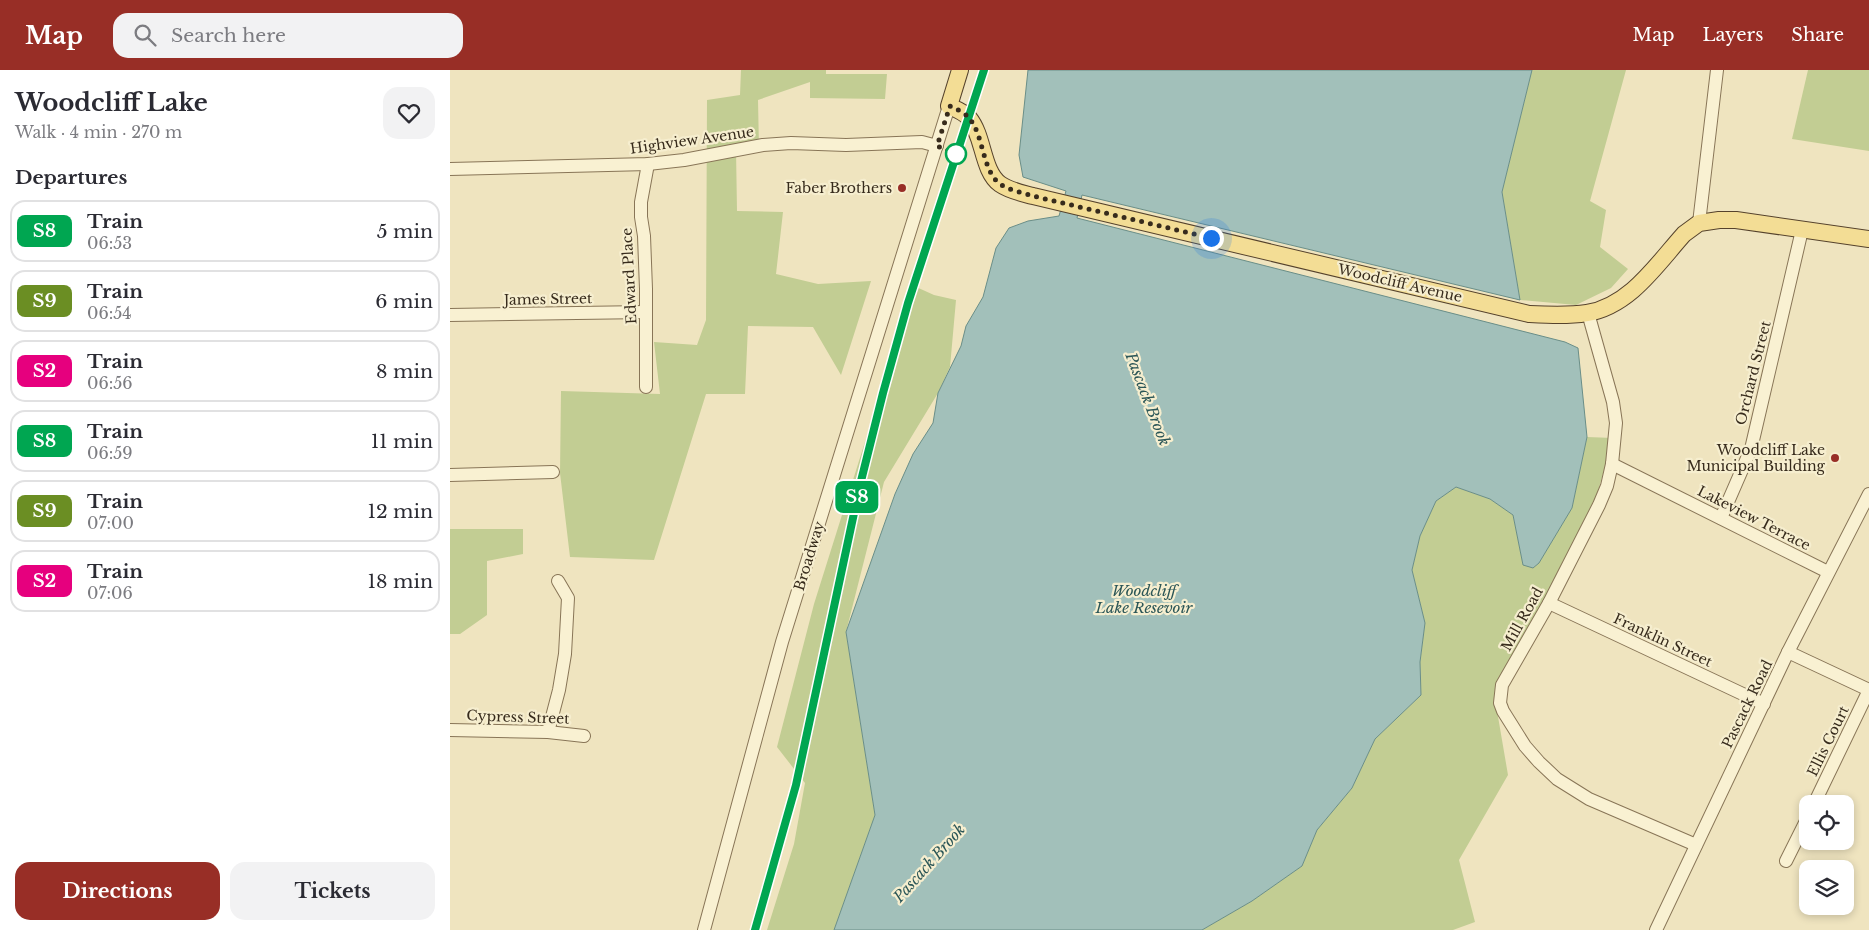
<!DOCTYPE html>
<html lang="en">
<head>
<meta charset="utf-8">
<style>
  body { margin:0; font-family:"Libre Baskerville",serif; background:#f2f2f3; color:#2b2b33; height:100vh; display:flex; flex-direction:column; font-size:19px; white-space:nowrap }
  * { box-sizing:border-box; margin:0 }
  p { font-size:16px; color:#7c7c81 }
  .icon { flex:none; width:28px; height:28px; fill:none; stroke:currentColor; stroke-width:2; stroke-linecap:round; stroke-linejoin:round }
  .map { position:relative; flex:1; overflow:hidden }
  .drawer { display:flex; flex-direction:column; background:#fff; width:450px }
  .drawer>* { flex:none }
  .badge { padding:0 10px; border-radius:8px; font-size:18px; line-height:32px }
  .fabs { position:absolute; left:1349px; top:725px; display:grid; gap:10px }
  .fabs a { display:grid; place-items:center; width:55px; height:55px; border-radius:10px; background:#fff; box-shadow:0 2px 8px #0003; font-size:25px }
  .you { position:absolute; width:25px; height:25px; margin:-12px; border:4px solid #fff; border-radius:50%; background:#1a73e8; box-shadow:0 0 0 8px #1a73e833 }
  .map>.badge { position:absolute; translate:-50% -50%; box-shadow:0 0 0 2px #fff }
  h2 { padding:0 15px; font-size:19px; line-height:45px }
  .round { display:grid; place-items:center; flex:none; width:52px; height:52px; border-radius:15px; background:#f2f2f3 }
  .summary { display:flex; align-items:center; justify-content:space-between; height:85px; padding:0 15px }
  h1 { font-size:24px; font-weight:700; line-height:38px }
  .cta { display:flex; gap:10px; margin-top:auto; padding:10px 15px }
  .cta a { flex:1; height:58px; border-radius:15px; background:#982e26; color:#fff; font-size:20px; font-weight:700; line-height:58px; text-align:center }
  .cta a+a { background:#f2f2f3; color:#2b2b33 }
  ul { padding:0; list-style:none }
  li { display:flex; align-items:center; gap:15px; height:62px; margin:0 10px 8px; padding:0 5px; border:2px solid #e1e1e2; border-radius:15px }
  li div { flex:1 }
  li b { display:block; font-size:19px }
  li em { font-style:normal }
  li .badge { min-width:55px; font-weight:700; text-align:center }
  header { display:flex; align-items:center; gap:30px; box-sizing:border-box; height:70px; padding:0 25px; background:#982e26; color:#fff }
  header strong { font-size:24px }
  nav { display:flex; gap:28px; margin-inline-start:auto; font-size:18px }
  .search { width:350px; height:45px; background:#f2f2f3; display:flex; align-items:center; gap:12px; box-sizing:border-box; padding:0 18px; border-radius:15px; color:#7c7c81; font-size:19px }
  main { display:flex; flex:1; min-height:0 }
  .map>svg:first-child { display:block }
  .green { fill:#c2cd93 }
  .water { fill:#a2c0ba; stroke:#6a8e88 }
  .lines { fill:none; stroke-linecap:round; stroke-linejoin:round }
  .minor-casing { stroke:#887557; stroke-width:14 }
  .major-casing { stroke:#55422c; stroke-width:18 }
  .minor { stroke:#f9f1d2; stroke-width:12 }
  .major { stroke:#f3dd95; stroke-width:16 }
  .rail-casing { stroke:#372b1c; stroke-width:5 }
  .rail { stroke:#f6eecf; stroke-width:3; stroke-dasharray:9; stroke-linecap:butt }
  .line-casing { stroke:#fff; stroke-width:11 }
  .line { stroke:#00a651; stroke-width:8 }
  .walk { stroke:#372b1c; stroke-width:5; stroke-dasharray:0 9 }
  .stop-dot { fill:#fff; stroke:#00a651; stroke-width:2.5 }
  .poi-dot { fill:#982e26; stroke:#f6eecf; stroke-width:2 }
  .labels { text-anchor:middle; dominant-baseline:central; stroke-width:4.5; stroke-linejoin:round; paint-order:stroke }
  .street-label { font-size:14px; fill:#372b1c; stroke:#f6eecf }
  .poi-label { font-size:14px; fill:#372b1c; stroke:#f6eecf; text-anchor:end }
  .water-label { font-size:15px; font-style:italic; fill:#2b5657; stroke:#f6eecf }
</style>
</head>
<body>
<header>
<strong>Map</strong>
<div class="search"><svg class="icon" aria-label="search" viewBox="0 0 24 24"><circle cx="10" cy="10" r="6"/><path d="M15 15l6 6"/></svg>Search here</div>
<nav><a>Map</a><a>Layers</a><a>Share</a></nav>
</header>
<main>
<section class="drawer">
<div class="summary"><div><h1>Woodcliff Lake</h1><p>Walk · 4 min · 270 m</p></div><a class="round"><svg class="icon" aria-label="heart" viewBox="0 0 24 24"><path d="M12 20l-8-8c-3-5 5-10 8-4 3-6 11-1 8 4z"/></svg></a></div>
<h2>Departures</h2>
<ul>
<li><span class="badge" style="background:#00a651;color:#fff">S8</span><div><b>Train</b><p>06:53</p></div><em>5 min</em></li>
<li><span class="badge" style="background:#6b8e23;color:#fff">S9</span><div><b>Train</b><p>06:54</p></div><em>6 min</em></li>
<li><span class="badge" style="background:#e6007e;color:#fff">S2</span><div><b>Train</b><p>06:56</p></div><em>8 min</em></li>
<li><span class="badge" style="background:#00a651;color:#fff">S8</span><div><b>Train</b><p>06:59</p></div><em>11 min</em></li>
<li><span class="badge" style="background:#6b8e23;color:#fff">S9</span><div><b>Train</b><p>07:00</p></div><em>12 min</em></li>
<li><span class="badge" style="background:#e6007e;color:#fff">S2</span><div><b>Train</b><p>07:06</p></div><em>18 min</em></li>
</ul>
<div class="cta"><a>Directions</a><a>Tickets</a></div>
</section>
<div class="map">
<svg width="1419" height="860" viewBox="0 0 1419 860">
  <rect width="100%" height="100%" fill="#efe4bf"/>
  <g class="green">
    <polygon points="291,0 376,0 376,4 437,4 435,29 360,28 360,12 308,30 309,79 286,79 287,141 333,142 326,204 368,214 421,211 391,305 363,257 298,256 295,324 256,324 204,490 120,487 110,403 111,321 210,324 204,272 247,275 256,250 257,30 290,25"/>
    <polygon points="1082,0 1176,0 1140,131 1156,140 1150,177 1178,199 1161,218 1126,235 1070,230 1052,122"/>
    <polygon points="1358,0 1419,0 1419,81 1342,69"/>
    <polygon points="464,216 484,225 506,230 500,297 488,323 434,412 396,562 425,745 384,860 317,860 344,774 355,713 327,677 364,534"/>
    <polygon points="1137,367 1163,368 1143,439 1045,629 1058,705 1009,790 1025,852 1003,860 752,860 802,831 852,796 867,760 902,718 925,669 971,625 970,592 975,553 962,500 970,466 986,431 1006,417 1040,429 1063,445 1073,494 1083,498 1089,493 1122,438"/>
    <polygon points="0,459 73,459 73,484 37,491 37,545 10,564 0,564"/>
  </g>
  <polygon class="water" points="578,0 1082,0 1052,122 1070,230 632,125 627,148 1115,272 1128,278 1137,367 1122,438 1089,493 1083,498 1073,495 1063,445 1040,429 1006,417 986,431 970,466 962,500 975,553 970,592 971,625 925,669 902,718 867,760 852,796 802,831 752,860 384,860 425,745 396,562 445,424 463,384 483,353 488,323 511,276 516,256 533,227 546,178 559,158 578,151 609,146 616,121 573,107 569,85"/>
  <g class="lines">
    <g class="minor-casing">
      <g id="minor">
        <polyline points="0,99 198,94 234,90 313,75 341,73 396,75 472,72 487,76"/>
        <polyline points="1249,153 1267,0"/>
        <polyline points="1138,243 1163,332 1166,353 1162,394 1157,416 1149,435 1099,533 1052,615 1050,633 1053,641 1075,676 1089,692 1107,709 1139,729 1246,775"/>
        <polyline points="0,245 196,242"/>
        <polyline points="196,317 196,219 194,166 191,147 191,132 198,94"/>
        <polyline points="1162,394 1378,502"/>
        <polyline points="0,405 103,402"/>
        <polyline points="1271,448 1301,379 1352,160"/>
        <polyline points="1099,533 1314,634"/>
        <polyline points="1338,582 1419,620"/>
        <polyline points="0,660 98,662 134,666"/>
        <polyline points="98,662 109,620 115,584 118,528 108,511"/>
        <polyline points="1364,734 1419,620"/>
        <polyline points="1336,791 1358,747"/>
        <polyline points="254,860 332,572 499,36"/>
        <polyline points="1206,860 1338,582 1419,424"/>
      </g>
    </g>
    <g class="major-casing">
      <path id="major" d="M510,0L499,36C506,39 514,42 519,48C534,66 532,101 550,114C560,121 572,123 583,126L1079,244C1099,245 1118,246 1137,243C1180,236 1207,194 1234,164L1249,153L1269,150H1286L1419,169"/>
    </g>
    <use href="#minor" class="minor"/>
    <use href="#major" class="major"/>
    <g class="rail-casing">
      <polyline id="rail" points="305,860 346,715 410,415 433,323 458,233 534,0"/>
    </g>
    <use href="#rail" class="rail"/>
  </g>
  <g class="lines">
    <g class="line-casing">
      <polyline id="line" points="305,860 346,715 410,415 433,323 458,233 534,0"/>
    </g>
    <use href="#line" class="line"/>
    <path class="walk" d="M506,84L487,76L500,36C506,39 514,42 519,48C534,65 532,101 550,114C560,120 572,123 583,126L761,168"/>
  </g>
  <circle class="stop-dot" cx="506" cy="84" r="10"/>
  <g class="poi-dot">
    <circle cx="452" cy="118" r="5"/>
    <circle cx="1385" cy="388" r="5"/>
  </g>
  <g class="labels">
    <g class="street-label">
      <text transform="translate(242 70) rotate(-8)">Highview Avenue</text>
      <text transform="translate(179 206) rotate(-93)">Edward Place</text>
      <text transform="translate(950 213) rotate(13)">Woodcliff Avenue</text>
      <text transform="translate(98 229) rotate(-1)">James Street</text>
      <text transform="translate(1303 303) rotate(-76)">Orchard Street</text>
      <text transform="translate(1304 448) rotate(27)">Lakeview Terrace</text>
      <text transform="translate(359 486) rotate(-73)">Broadway</text>
      <text transform="translate(1072 549) rotate(-61)">Mill Road</text>
      <text transform="translate(1213 570) rotate(25)">Franklin Street</text>
      <text transform="translate(1297 634) rotate(-64)">Pascack Road</text>
      <text transform="translate(68 647) rotate(2)">Cypress Street</text>
      <text transform="translate(1378 671) rotate(-64)">Ellis Court</text>
    </g>
    <g class="poi-label">
      <text x="442" y="118">Faber Brothers</text>
      <text x="1375" y="380">Woodcliff Lake<tspan x="1375" dy="16">Municipal Building</tspan></text>
    </g>
    <g class="water-label">
      <text transform="translate(698 329) rotate(69)">Pascack Brook</text>
      <text x="694" y="520">Woodcliff<tspan x="694" dy="17">Lake Resevoir</tspan></text>
      <text transform="translate(479 793) rotate(-48)">Pascack Brook</text>
    </g>
  </g>
</svg>
<div class="fabs">
<a><svg class="icon" aria-label="locate" viewBox="0 0 24 24"><circle cx="12" cy="12" r="6"/><path d="M12 2v4M12 18v4M2 12h4M18 12h4"/></svg></a>
<a><svg class="icon" aria-label="layers" viewBox="0 0 24 24"><path d="M12 4l9 5-9 5-9-5zM3 14l9 5 9-5"/></svg></a>
</div>
<div class="you" style="left:761px;top:168px"></div>
<b class="badge" style="left:407px;top:427px;background:#00a651;color:#fff">S8</b>
</div>
</main>
</body>
</html>
